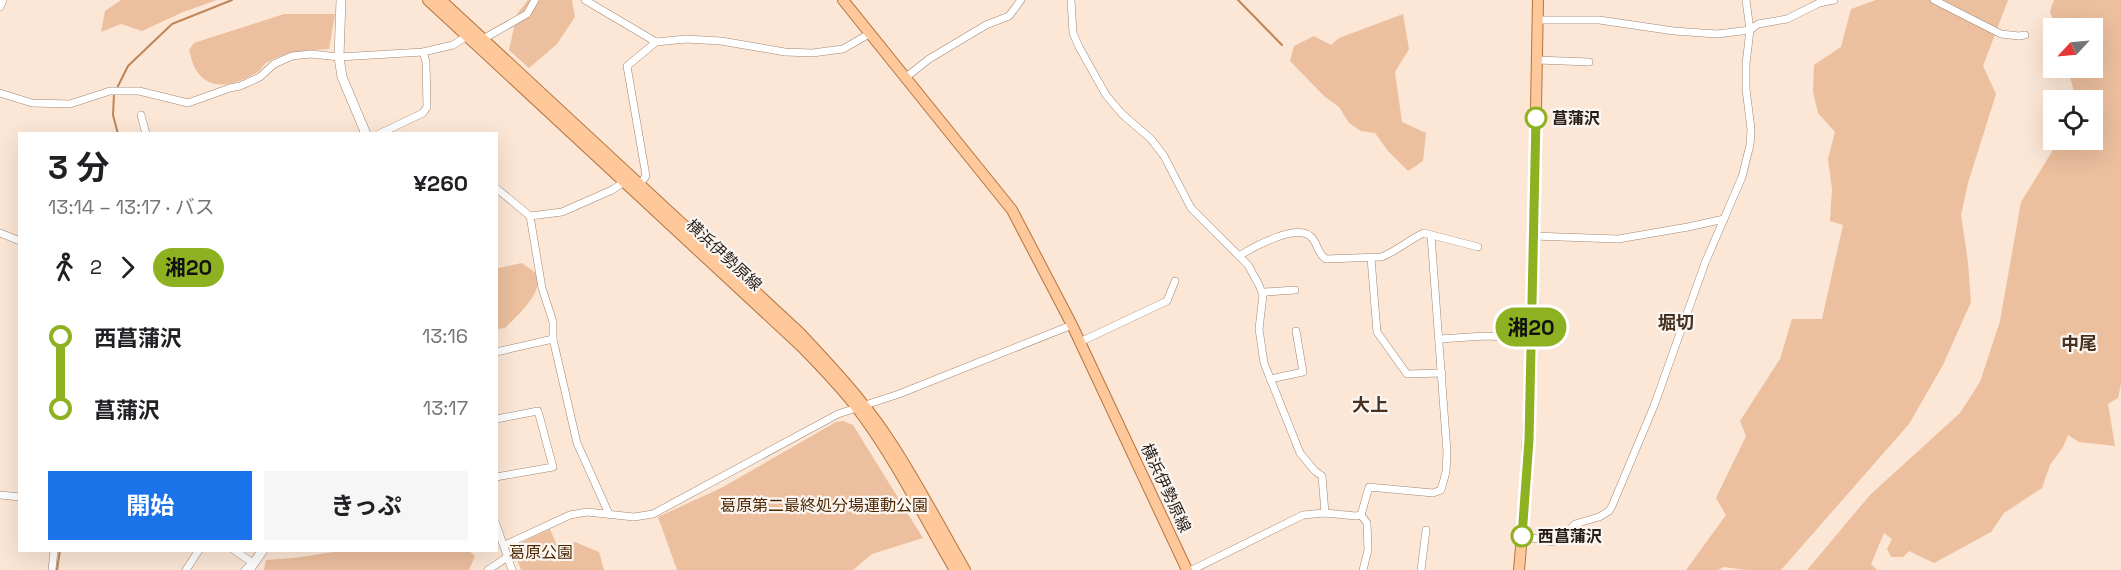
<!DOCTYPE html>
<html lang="ja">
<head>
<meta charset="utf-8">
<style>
  body { margin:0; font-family:"Space Grotesk","Noto Sans JP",sans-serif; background:#f6f6f6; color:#202124; height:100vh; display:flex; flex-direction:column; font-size:22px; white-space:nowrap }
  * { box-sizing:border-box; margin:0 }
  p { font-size:20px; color:#757577 }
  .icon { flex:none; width:33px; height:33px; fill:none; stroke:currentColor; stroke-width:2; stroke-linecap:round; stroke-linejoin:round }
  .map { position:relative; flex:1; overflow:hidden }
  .sheet { position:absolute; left:18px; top:132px; width:480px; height:420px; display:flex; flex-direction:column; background:#fff; border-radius:0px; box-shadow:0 6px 24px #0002 }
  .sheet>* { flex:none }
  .badge { padding:0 12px; border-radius:20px; font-size:21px; line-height:39px }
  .needle { width:39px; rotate:244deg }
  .buttons { position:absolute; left:2043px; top:18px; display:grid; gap:12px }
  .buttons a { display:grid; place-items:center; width:60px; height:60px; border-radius:0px; background:#fff; box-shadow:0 6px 24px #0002; font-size:30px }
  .map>.badge { position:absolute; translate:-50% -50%; box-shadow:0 0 0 3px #fff }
  .legs { display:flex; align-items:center; gap:9px; height:66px; padding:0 30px; font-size:20px }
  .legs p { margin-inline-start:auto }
  .overview { display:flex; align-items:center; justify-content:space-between; height:102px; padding:0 30px }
  h1 { font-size:33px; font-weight:700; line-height:45px }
  .primary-button { display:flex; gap:12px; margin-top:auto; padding:12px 30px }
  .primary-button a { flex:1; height:69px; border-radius:0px; background:#1a73e8; color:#fff; font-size:24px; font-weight:700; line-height:69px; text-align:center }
  .primary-button a+a { background:#f6f6f6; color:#202124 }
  ul { padding:0 30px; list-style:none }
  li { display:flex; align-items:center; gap:21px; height:72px; font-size:22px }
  li i { display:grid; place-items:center; width:9px; height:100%; margin:0 8px; background:currentColor }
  li i::after { content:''; width:15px; height:15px; margin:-8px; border:4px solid; border-radius:50%; background:#fff }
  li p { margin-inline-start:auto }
  li:first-child i { background:linear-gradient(#0000 50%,currentColor 0) }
  li:last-child i { background:linear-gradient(currentColor 50%,#0000 0) }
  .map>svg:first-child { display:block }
  .green { fill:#ecbf9e }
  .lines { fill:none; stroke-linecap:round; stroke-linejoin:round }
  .stream { stroke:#bf8557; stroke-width:2 }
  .street-casing { stroke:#a08774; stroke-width:8 }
  .secondary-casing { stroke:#a08774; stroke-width:10 }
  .primary-casing { stroke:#b37540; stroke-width:12 }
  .street { stroke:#fff; stroke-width:7 }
  .secondary { stroke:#fff; stroke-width:9 }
  .primary { stroke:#fec89a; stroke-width:10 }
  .line-1-casing { stroke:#fff; stroke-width:14 }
  .line-1 { stroke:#8db120; stroke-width:9 }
  .stop-1-dot { fill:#fff; stroke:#8db120; stroke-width:3 }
  .labels { text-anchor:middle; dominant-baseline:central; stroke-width:4.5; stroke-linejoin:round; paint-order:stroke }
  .stop-label { font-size:16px; font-weight:bold; fill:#271d16; stroke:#fcf6f2; text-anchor:start }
  .street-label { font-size:16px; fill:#271d16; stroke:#fcf6f2 }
  .park-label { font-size:16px; fill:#4e2802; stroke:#fcf6f2 }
  .neighbourhood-label { font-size:18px; font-weight:bold; fill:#473221; stroke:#fcf6f2 }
</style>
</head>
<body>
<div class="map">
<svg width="2121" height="570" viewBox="0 0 2121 570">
  <rect width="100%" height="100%" fill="#fce6d5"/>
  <g class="green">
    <polygon points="121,0 217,0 183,12 142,31 121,24 101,32 105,11"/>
    <polygon points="528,0 572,0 575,17 557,44 529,68 509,50 517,14"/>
    <polygon points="1876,0 2008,0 1983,66 1996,94 1968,183 1961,215 1968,262 1971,302 1943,365 1909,424 1781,570 1746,570 1724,567 1718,570 1686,570 1726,515 1716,498 1746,436 1740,421 1780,359 1792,319 1822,319 1843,225 1830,221 1832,189 1828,159 1835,132 1818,113 1813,92 1814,65 1841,47 1851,9"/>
    <polygon points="2054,0 2121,0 2121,384 2118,398 2108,404 2115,446 2079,442 2068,435 2063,447 2050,465 2042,488 2004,513 1991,532 1934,563 1909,551 1903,557 1891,557 1887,549 1892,539 1884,533 1871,564 1877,570 1807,570 1870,495 1960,413 1980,382 2000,321 2021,202 2053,150 2057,140 2092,140 2092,100 2072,100 2075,94 2067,68 2092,68 2092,28 2055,28 2050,11"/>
    <path d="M284,14H335L329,49C308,50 285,51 266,63C262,66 261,71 256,73C236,85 208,93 195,68C192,63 191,56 189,50L194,43Z"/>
    <polygon points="1403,14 1409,49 1395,72 1402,122 1426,133 1423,161 1408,171 1388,151 1375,133 1361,131 1349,123 1339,107 1324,96 1290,61 1294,46 1314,36 1331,45 1339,38"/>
    <path d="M522,263C526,266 531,269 534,272C549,288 516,317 505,328L497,329L496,266L499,268Z"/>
    <polygon points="843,421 853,425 923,538 872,554 853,570 677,570 658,517 723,487 836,422"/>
    <polygon points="550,529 558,548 575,542 599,552 604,570 521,570 512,547"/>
    <polygon points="469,551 475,556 469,570 264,570 266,560 294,558 341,551"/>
  </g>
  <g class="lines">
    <g class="stream">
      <polyline points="1238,0 1282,45"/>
      <polyline points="118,134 113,115 114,94 128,66 172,24 232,0"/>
      <polyline points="57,570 60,550"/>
    </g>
    <g class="street-casing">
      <g id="street">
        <polyline points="585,0 656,42"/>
        <polyline points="1071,0 1073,33 1079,47 1106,95 1122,114 1151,139 1164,156 1191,208 1248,265 1259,285 1263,295 1259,329 1264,363 1300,453 1315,471 1322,476 1325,513"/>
        <polyline points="1934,0 2001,34 2019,36 2025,35"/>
        <polyline points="0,7 3,0"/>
        <polyline points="1538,20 1599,20 1674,31 1717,34 1750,30 1758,24 1787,19 1819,3 1834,0"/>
        <polyline points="483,39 527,14 535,0"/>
        <polyline points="1537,60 1589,62"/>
        <polyline points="905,78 929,59 986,25 1009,16 1021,0"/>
        <polyline points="0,93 32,103 70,104 110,91 139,91 188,103 230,88 240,86 260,77 274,64 292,56 311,54 339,57 423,52 453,45 467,36"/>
        <polyline points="141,115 146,134"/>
        <polyline points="379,134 423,113 427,107 426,62 423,52"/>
        <polyline points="640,184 646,176 627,66 656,42 686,39 721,41 785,52 812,53 843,49 869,34"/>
        <polyline points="496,188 530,216 542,288 553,322 553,339 577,443 609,514"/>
        <polyline points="530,216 562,212 612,190 624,182"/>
        <polyline points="0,233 20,241"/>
        <polyline points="1533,236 1618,239 1688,227 1724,219"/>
        <path d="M1239,256C1253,247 1295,224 1310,236C1318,242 1317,254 1326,259L1381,257C1396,252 1408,240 1424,233L1478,247"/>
        <polyline points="1371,258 1377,332 1407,374 1442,373"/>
        <polyline points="1263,295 1265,292 1295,290"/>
        <polyline points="1439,339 1485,336 1531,338"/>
        <polyline points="1080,342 1167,301 1175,281"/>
        <polyline points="496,352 553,339"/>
        <polyline points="1270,379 1303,372 1296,331"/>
        <polyline points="496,419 538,411 553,467 496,477"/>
        <polyline points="0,495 20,497"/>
        <polyline points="1361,515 1369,487 1433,493 1441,490 1446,472 1447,452 1431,235"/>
        <polyline points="496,524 512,570"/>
        <polyline points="1522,536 1553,542 1564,535 1575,524 1599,517 1609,511 1612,506 1654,406 1705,263 1742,177 1750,145 1751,129 1746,89 1746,64 1750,30 1746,0"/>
        <polyline points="505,545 570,515 587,512 634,517 653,514 838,414 899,394 1072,325"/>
        <polyline points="234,550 253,563 245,570"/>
        <polyline points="52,570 54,550"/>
        <polyline points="186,570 199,550"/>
        <polyline points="488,570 509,556"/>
        <polyline points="1192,570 1303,515 1325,513 1356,516 1361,515 1367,523 1368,550 1363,570"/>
        <polyline points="1421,570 1426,530"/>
      </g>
    </g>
    <g class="secondary-casing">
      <g id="secondary">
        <polyline points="341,0 339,57 342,77 366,134"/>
        <polyline points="249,570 263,550"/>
      </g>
    </g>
    <g class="primary-casing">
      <g id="primary">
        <path d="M428,0L802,347C823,369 845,391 863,416C898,464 925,519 955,570"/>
        <path d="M441,0L800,333C830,365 861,398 886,435C915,478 939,525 965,570"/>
        <polyline points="843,0 1012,210 1072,325 1187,570"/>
        <polyline points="1519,570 1525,500 1531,376 1538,0"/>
      </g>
    </g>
    <use href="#street" class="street"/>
    <use href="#secondary" class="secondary"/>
    <use href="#primary" class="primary"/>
  </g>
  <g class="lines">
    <g class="line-1-casing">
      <polyline id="line-1" points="1522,536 1529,440 1536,118"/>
    </g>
    <use href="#line-1" class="line-1"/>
  </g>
  <g class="stop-1-dot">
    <circle cx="1536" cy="118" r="10"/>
    <circle cx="1522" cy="536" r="10"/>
  </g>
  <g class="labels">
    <g class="stop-label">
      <text x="1552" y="118">菖蒲沢</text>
      <text x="1538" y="536">西菖蒲沢</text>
    </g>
    <g class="street-label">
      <text transform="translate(724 255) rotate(43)">横浜伊勢原線</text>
      <text transform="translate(1166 488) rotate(65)">横浜伊勢原線</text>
    </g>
    <g class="park-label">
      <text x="824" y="505">葛原第二最終処分場運動公園</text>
      <text x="541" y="552">葛原公園</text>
    </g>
    <g class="neighbourhood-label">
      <text x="1676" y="322">堀切</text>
      <text x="2079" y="343">中尾</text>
      <text x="1370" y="404">大上</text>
    </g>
  </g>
</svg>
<div class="buttons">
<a><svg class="needle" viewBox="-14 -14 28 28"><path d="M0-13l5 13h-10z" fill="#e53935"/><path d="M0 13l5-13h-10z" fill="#757577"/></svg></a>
<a><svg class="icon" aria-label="locate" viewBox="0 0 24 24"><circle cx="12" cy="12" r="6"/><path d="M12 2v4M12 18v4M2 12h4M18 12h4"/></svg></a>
</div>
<b class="badge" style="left:1531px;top:327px;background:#8db120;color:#111">湘20</b>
<section class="sheet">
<div class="overview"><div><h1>3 分</h1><p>13:14 – 13:17 · バス</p></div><b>¥260</b></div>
<div class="legs"><svg class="icon" aria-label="walk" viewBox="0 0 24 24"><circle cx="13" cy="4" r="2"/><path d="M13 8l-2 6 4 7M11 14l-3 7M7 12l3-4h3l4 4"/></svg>2<svg class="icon" aria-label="forward" viewBox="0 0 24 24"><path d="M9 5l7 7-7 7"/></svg><b class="badge" style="background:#8db120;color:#111">湘20</b></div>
<ul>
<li><i style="color:#8db120"></i><b>西菖蒲沢</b><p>13:16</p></li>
<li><i style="color:#8db120"></i><b>菖蒲沢</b><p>13:17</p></li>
</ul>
<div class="primary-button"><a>開始</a><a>きっぷ</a></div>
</section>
</div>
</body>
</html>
